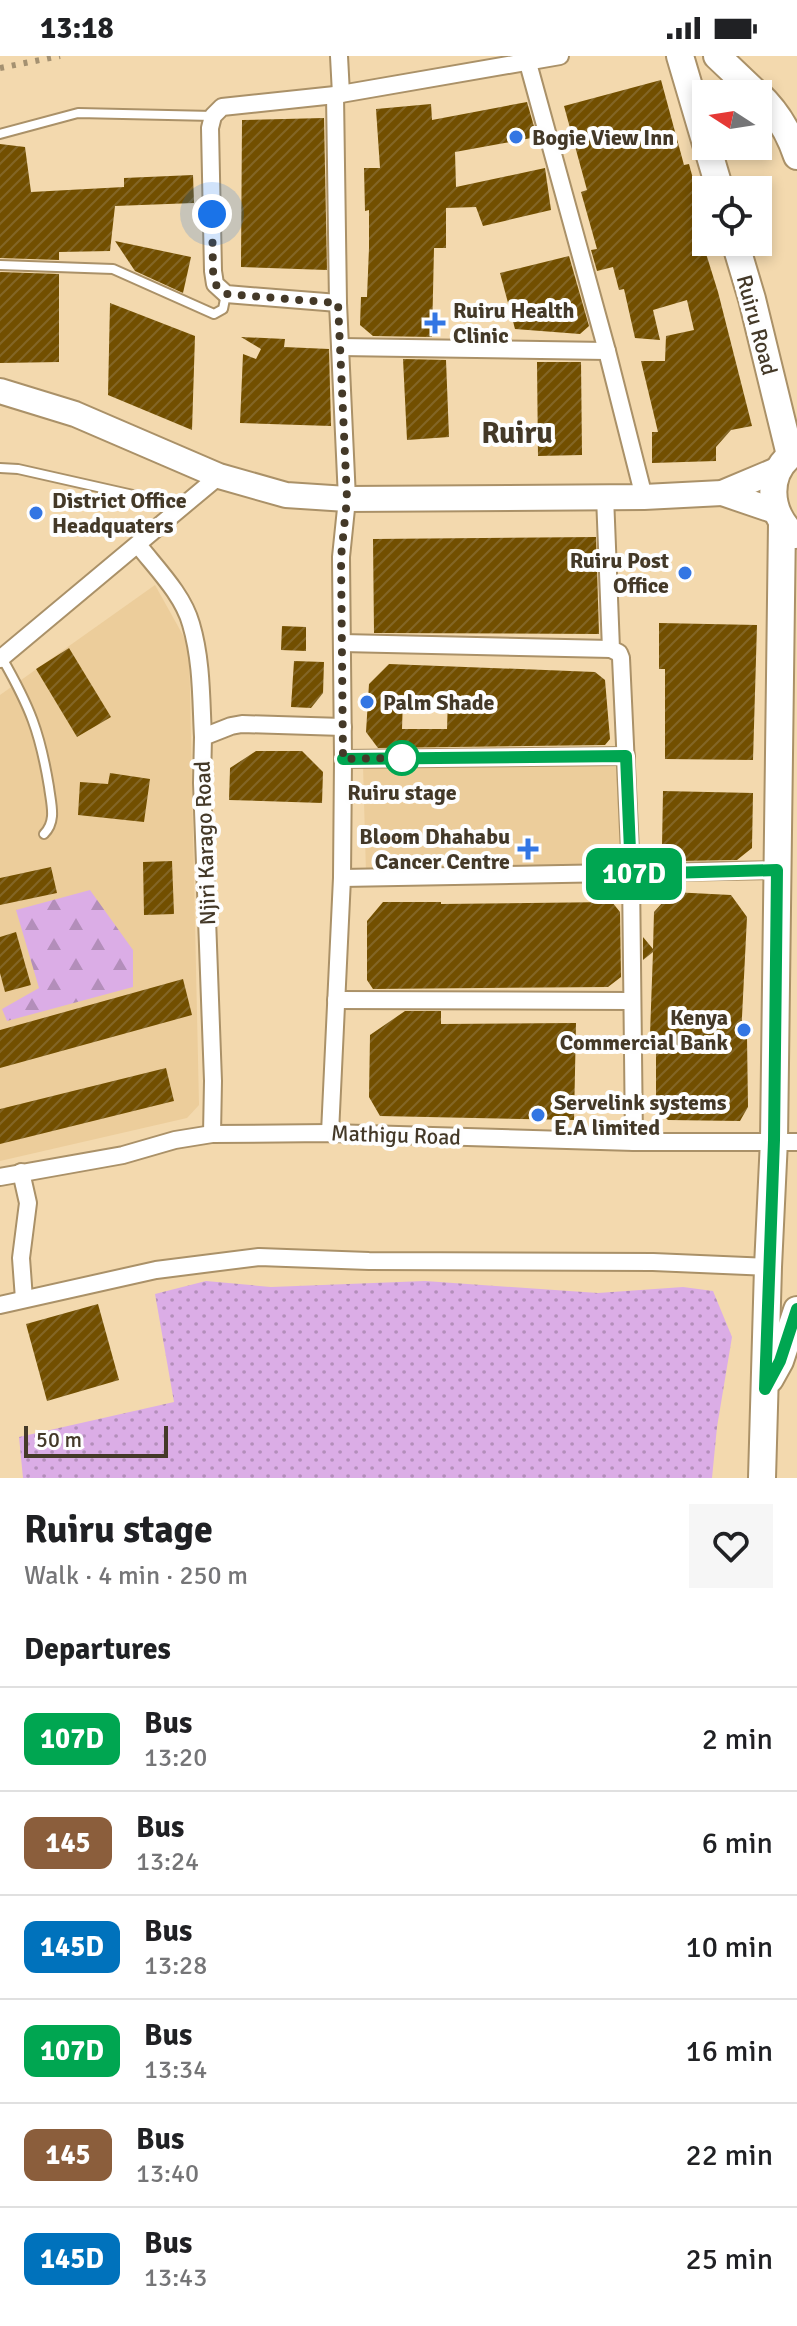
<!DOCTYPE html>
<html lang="en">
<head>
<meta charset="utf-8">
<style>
  body { margin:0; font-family:Signika,sans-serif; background:#f6f6f6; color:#202124; height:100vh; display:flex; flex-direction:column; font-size:30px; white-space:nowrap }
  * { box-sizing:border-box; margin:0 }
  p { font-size:26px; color:#757577 }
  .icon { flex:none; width:44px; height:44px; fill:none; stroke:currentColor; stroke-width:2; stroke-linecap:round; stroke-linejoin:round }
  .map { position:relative; height:1422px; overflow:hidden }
  .drawer { display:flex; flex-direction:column; background:#fff; flex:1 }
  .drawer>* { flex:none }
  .badge { padding:0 16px; border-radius:12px; font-size:28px; line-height:52px }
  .needle { width:52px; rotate:282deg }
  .buttons { position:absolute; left:692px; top:24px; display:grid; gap:16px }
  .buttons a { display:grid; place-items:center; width:80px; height:80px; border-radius:0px; background:#fff; box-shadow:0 4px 12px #0003; font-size:40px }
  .scale { position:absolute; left:24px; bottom:20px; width:144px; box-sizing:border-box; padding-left:8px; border:4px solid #443928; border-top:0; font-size:22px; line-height:28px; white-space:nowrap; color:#443928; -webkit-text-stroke:6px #fefefe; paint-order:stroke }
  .you { position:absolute; width:40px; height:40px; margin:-20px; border:6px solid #fff; border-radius:50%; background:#1a73e8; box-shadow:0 0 0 12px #1a73e833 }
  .map>.badge { position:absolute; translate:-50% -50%; box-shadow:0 0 0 4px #fff }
  h2 { padding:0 24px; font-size:30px; line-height:72px }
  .round { display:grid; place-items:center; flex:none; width:84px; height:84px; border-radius:0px; background:#f6f6f6 }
  .head { display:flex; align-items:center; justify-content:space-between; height:136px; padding:0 24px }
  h1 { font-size:38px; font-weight:700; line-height:60px }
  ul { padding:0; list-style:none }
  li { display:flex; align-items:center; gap:24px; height:104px; padding:0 24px; border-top:2px solid #e0e0e0 }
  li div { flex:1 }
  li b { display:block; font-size:30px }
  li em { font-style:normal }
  li .badge { min-width:88px; font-weight:700; text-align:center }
  .status { display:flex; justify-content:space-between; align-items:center; height:56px; padding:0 40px; background:#fff; direction:ltr }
  .status svg { height:22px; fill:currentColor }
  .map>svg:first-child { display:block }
  .built { fill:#eccd9b }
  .grass { fill:url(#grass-dots) }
  .forest { fill:url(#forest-firs) }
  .building { fill:url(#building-hatch); fill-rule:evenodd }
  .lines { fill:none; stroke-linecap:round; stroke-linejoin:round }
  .service-casing { stroke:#aa9168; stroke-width:12 }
  .minor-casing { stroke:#aa9168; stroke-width:20 }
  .secondary-casing { stroke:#aa9168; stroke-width:28 }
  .primary-casing { stroke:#aa9168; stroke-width:30 }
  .service { stroke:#fff; stroke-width:8 }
  .minor { stroke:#fff; stroke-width:16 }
  .secondary { stroke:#fff; stroke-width:24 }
  .primary { stroke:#fff; stroke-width:26 }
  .rail { stroke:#a49171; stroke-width:6; stroke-dasharray:4 8; stroke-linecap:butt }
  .line-casing { stroke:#fff; stroke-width:18 }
  .line { stroke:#00a651; stroke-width:12 }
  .walk { stroke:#443928; stroke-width:8; stroke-dasharray:0 14.4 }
  .poi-dot { fill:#3376e3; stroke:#fefefe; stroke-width:3 }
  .stop-dot { fill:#fff; stroke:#00a651; stroke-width:4 }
  .labels { text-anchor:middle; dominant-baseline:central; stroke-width:8; stroke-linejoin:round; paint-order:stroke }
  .poi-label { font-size:22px; font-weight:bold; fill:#443928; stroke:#fefefe; text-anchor:start }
  .street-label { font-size:22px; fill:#443928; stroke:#fefefe }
  .stop-label { font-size:22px; font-weight:bold; fill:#443928; stroke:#fefefe }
  .district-label { font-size:30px; font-weight:bold; fill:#443928; stroke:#fefefe }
</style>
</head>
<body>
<div class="status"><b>13:18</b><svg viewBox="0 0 49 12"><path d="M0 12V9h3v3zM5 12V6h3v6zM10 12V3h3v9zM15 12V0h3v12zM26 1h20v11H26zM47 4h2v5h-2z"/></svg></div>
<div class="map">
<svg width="797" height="1422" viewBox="0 0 797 1422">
  <defs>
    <pattern id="grass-dots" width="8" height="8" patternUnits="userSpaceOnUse" patternTransform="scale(2)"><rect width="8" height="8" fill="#dbade6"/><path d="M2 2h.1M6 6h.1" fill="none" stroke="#b38eba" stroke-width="1.8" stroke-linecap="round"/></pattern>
    <pattern id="forest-firs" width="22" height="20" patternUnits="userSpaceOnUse" patternTransform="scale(2)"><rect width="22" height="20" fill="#dbade6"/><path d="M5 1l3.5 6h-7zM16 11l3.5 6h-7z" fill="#b38eba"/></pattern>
    <pattern id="building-hatch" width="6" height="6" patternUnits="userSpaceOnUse" patternTransform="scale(2)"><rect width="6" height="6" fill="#724f00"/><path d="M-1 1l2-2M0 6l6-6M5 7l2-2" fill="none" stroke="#836626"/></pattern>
  </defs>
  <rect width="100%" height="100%" fill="#f3d9ae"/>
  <g class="built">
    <polygon points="155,529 189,590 199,1049 187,1062 0,1105 0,639"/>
    <polygon points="621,704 622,812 366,817 363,709"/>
  </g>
  <polygon class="grass" points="206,1225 271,1231 425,1225 598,1237 683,1231 713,1235 732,1281 717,1371 712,1422 23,1422 19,1381 174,1346 155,1238"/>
  <polygon class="forest" points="90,834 133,894 133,931 7,965 2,953 39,932 16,854"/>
  <g class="building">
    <polygon points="661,24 684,109 689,108 700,148 695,150 703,188 718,236 752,370 731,374 716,391 716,405 652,407 652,376 658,376 641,305 665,305 666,280 694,274 687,244 653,254 660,284 635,282 624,233 619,234 613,211 597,215 591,194 597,193 581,136 587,134 564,50"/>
    <polygon points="527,46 537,81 455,96 456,131 545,112 551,154 483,170 476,151 446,152 446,192 434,192 432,281 373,280 360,269 361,241 367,241 369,192 369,154 365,155 364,112 380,112 376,53 431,48 432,64"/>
    <polygon points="324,62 327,214 241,211 242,64"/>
    <polygon points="0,88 25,91 31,136 124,131 124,122 193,119 194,147 115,150 110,195 59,196 59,204 0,202"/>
    <polygon points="115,185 191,201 183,237 135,215"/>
    <polygon points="569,200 589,270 580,278 515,273 500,217"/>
    <polygon points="0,216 59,218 59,306 0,307"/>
    <polygon points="110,247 195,280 192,374 108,339"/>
    <polygon points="241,281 285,283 284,291 329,293 331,370 240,367 243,298 256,303 261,293"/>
    <polygon points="403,303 446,304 449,381 407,384"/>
    <polygon points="537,306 581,306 582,399 538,400"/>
    <polygon points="596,481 599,578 374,577 373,483"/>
    <polygon points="659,567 757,569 753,704 665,703 665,613 659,613"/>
    <polygon points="282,570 306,571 306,595 281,594"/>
    <polygon points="69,592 111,661 77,681 36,613"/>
    <polygon points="294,605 324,606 323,637 311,652 291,651"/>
    <path d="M389,608L595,616L605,624L610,683L605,689L378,692L366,676L369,628ZM403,642L448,643L447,673H402Z"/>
    <polygon points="256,695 302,695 323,716 322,747 229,744 230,712"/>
    <polygon points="110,717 150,723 144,766 78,759 80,726 108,728"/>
    <polygon points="663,735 753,737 752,792 737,804 677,805 662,790"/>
    <polygon points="172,805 174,858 144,859 143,806"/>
    <polygon points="51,811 57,837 0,849 0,822"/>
    <polygon points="672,836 731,839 747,861 741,981 747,981 748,1051 740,1065 668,1064 656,1052 656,978 650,978 653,896 643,904 643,881 653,893 654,856"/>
    <polygon points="383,846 441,846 441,848 612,846 620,856 621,921 608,931 373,933 367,924 367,865"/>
    <polygon points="16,876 31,929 5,936 0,917 0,881"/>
    <polygon points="183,923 192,959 0,1012 0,974"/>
    <polygon points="405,955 441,955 441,968 576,967 574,1064 380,1060 369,1041 370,979"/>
    <polygon points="166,1012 174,1045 0,1088 0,1053"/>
    <polygon points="98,1248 119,1324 47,1345 26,1268"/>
  </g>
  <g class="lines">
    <g class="service-casing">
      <g id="service">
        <polyline points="0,78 78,57 213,60"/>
        <polyline points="0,209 113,213 214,258 223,253 226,238"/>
        <polyline points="0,412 18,413 182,450"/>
        <path d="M2,602C30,651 40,676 49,731C51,748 57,765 44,778"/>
      </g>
    </g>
    <g class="minor-casing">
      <g id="minor">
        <polyline points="339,0 341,38"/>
        <polyline points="528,7 607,295 644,441"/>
        <polyline points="338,247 226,238 215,228 213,215 210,72 213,60 222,51 335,39 560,0"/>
        <polyline points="340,291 607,295"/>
        <polyline points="605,440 611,593 619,597 621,602 631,818 634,1086"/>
        <path d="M139,490C157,513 183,539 191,568C202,605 201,644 203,681"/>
        <polyline points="342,587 611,593"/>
        <polyline points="0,603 219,420"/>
        <polyline points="343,703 626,700"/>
        <polyline points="342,822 777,814"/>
        <polyline points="336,944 632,945"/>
        <polyline points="330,1077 342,822 343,703 341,501 347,443 338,247 335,39"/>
        <polyline points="212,1078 213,1025 202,727 203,681 231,670 242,668 343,671"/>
        <polyline points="21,1116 28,1147 21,1202 24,1243"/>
        <polyline points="0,1121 123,1099 175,1084 212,1078 330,1077 634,1086 797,1086"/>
        <polyline points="0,1249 156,1214 259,1201 369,1205 653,1206 768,1211"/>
      </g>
    </g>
    <g class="secondary-casing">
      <g id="secondary">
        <polyline points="0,335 75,358 219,420 286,439 347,443 644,441 722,437 779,413"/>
        <polyline points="722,437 775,455"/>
      </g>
    </g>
    <g class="primary-casing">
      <g id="primary">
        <polyline points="680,0 706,88"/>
        <polyline points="717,0 757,38"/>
        <path d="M758,38C777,56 789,76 797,100"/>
        <polyline points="707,90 720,134"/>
        <polyline points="735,186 752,243 790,399"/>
        <path d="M794,479C768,458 764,414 797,395"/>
        <polyline points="770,1323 780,1305 797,1254"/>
        <polyline points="762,1422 768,1211 774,1084 782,467"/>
      </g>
    </g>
    <use href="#service" class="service"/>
    <use href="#minor" class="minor"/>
    <use href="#secondary" class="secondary"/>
    <use href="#primary" class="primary"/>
    <polyline class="rail" points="0,12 60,0"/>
  </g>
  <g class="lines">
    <g class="line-casing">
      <polyline id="line" points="343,703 626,700 631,818 777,814 774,1084 765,1333 780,1305 797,1253"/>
    </g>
    <use href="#line" class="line"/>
    <polyline class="walk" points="212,158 213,215 215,228 226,238 338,247 347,443 341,501 343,703 402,702"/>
  </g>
  <g class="poi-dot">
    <circle cx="516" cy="81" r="8"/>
    <path d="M431 255h8v8h8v8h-8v8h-8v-8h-8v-8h8z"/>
    <circle cx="36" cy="457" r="8"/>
    <circle cx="685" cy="517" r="8"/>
    <circle cx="367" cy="646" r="8"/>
    <path d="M524 781h8v8h8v8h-8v8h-8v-8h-8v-8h8z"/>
    <circle cx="744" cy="974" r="8"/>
    <circle cx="538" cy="1059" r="8"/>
  </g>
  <circle class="stop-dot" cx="402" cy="702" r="16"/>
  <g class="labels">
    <g class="poi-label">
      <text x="532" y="81">Bogie View Inn</text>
      <text x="453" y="254">Ruiru Health<tspan x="453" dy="25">Clinic</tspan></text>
      <text x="52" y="444">District Office<tspan x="52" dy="25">Headquaters</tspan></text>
      <text x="669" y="504" text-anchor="end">Ruiru Post<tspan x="669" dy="25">Office</tspan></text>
      <text x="383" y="646">Palm Shade</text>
      <text x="510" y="780" text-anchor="end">Bloom Dhahabu<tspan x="510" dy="25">Cancer Centre</tspan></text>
      <text x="728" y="961" text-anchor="end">Kenya<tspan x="728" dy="25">Commercial Bank</tspan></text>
      <text x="554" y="1046">Servelink systems<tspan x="554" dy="25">E.A limited</tspan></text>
    </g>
    <g class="street-label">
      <text transform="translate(757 269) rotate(75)">Ruiru Road</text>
      <text transform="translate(205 787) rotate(-92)">Njiri Karago Road</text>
      <text transform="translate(396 1079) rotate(2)">Mathigu Road</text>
    </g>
    <g class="stop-label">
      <text x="402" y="736">Ruiru stage</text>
    </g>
    <g class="district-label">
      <text x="517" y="377">Ruiru</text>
    </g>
  </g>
</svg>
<div class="buttons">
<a><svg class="needle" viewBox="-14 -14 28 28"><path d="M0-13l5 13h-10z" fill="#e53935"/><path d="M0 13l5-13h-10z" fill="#757577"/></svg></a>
<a><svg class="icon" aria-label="locate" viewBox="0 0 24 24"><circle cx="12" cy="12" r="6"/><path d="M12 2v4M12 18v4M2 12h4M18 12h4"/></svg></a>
</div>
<div class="scale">50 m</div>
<div class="you" style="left:212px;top:158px"></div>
<b class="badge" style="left:634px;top:818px;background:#00a651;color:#fff">107D</b>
</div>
<section class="drawer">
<div class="head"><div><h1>Ruiru stage</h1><p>Walk · 4 min · 250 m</p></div><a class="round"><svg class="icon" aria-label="heart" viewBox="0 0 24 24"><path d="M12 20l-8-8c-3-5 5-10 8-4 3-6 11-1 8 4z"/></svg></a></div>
<h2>Departures</h2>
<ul>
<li><span class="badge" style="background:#00a651;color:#fff">107D</span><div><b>Bus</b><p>13:20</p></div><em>2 min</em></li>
<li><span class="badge" style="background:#8b5e3c;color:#fff">145</span><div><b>Bus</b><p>13:24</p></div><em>6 min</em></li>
<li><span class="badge" style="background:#0072bc;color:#fff">145D</span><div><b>Bus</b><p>13:28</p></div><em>10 min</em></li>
<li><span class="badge" style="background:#00a651;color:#fff">107D</span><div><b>Bus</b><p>13:34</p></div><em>16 min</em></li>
<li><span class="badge" style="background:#8b5e3c;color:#fff">145</span><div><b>Bus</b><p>13:40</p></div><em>22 min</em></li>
<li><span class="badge" style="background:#0072bc;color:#fff">145D</span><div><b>Bus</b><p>13:43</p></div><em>25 min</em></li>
</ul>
</section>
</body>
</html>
